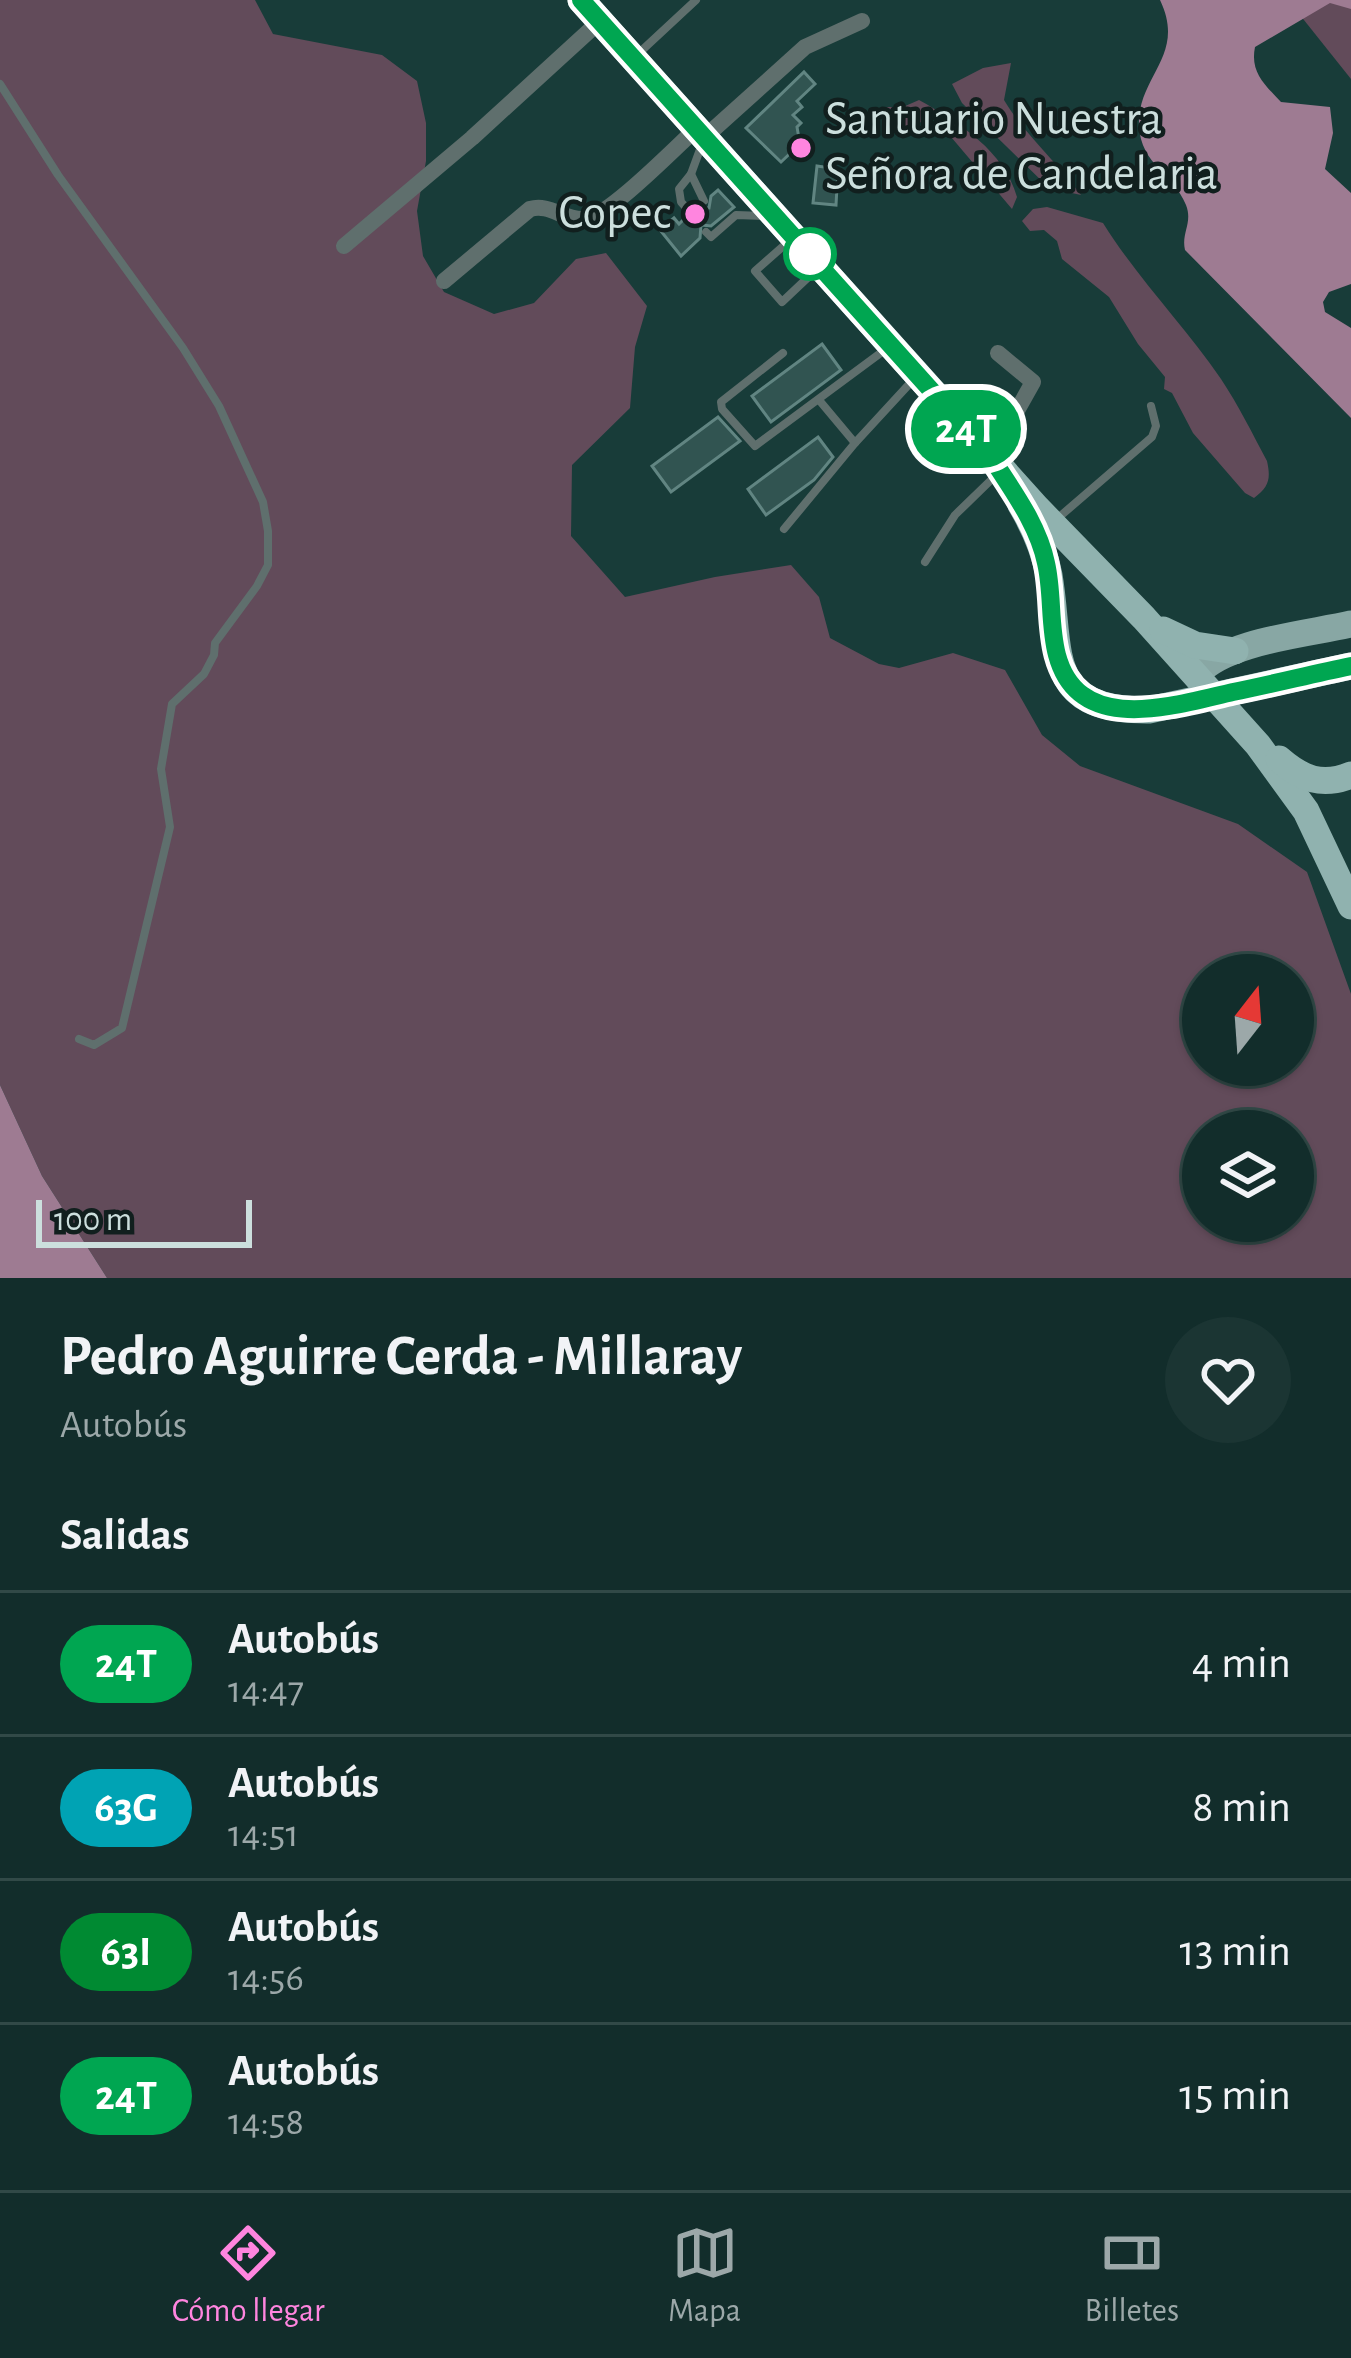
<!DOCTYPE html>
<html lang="es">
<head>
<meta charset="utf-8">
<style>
  body { margin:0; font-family:"Alegreya Sans",sans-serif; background:#1b3533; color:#f1f3f6; height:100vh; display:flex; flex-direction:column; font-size:45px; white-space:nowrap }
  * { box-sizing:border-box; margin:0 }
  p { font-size:39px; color:#9ca8a9 }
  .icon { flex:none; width:66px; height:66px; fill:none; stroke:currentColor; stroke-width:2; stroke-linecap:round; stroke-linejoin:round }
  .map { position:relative; height:1278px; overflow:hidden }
  .details { display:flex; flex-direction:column; background:#122d2b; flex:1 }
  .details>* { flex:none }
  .badge { padding:0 24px; border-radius:39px; font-size:42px; line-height:78px }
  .needle { width:78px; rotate:17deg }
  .fabs { position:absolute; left:1182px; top:954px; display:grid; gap:24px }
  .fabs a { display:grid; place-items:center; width:132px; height:132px; border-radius:50%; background:#122d2b; box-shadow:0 3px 9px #0004,0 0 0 3px #314947; font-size:60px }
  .scale { position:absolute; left:36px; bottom:30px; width:216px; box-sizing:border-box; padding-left:12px; border:6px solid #ccdfdd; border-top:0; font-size:33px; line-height:42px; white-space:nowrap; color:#ccdfdd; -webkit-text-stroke:9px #111f1e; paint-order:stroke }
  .map>.badge { position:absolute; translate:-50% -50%; box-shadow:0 0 0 6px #fff }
  h2 { padding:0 60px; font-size:45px; line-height:108px }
  .round { display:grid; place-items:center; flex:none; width:126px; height:126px; border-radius:63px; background:#1b3533 }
  .overview { display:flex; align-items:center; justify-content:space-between; height:204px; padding:0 60px }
  h1 { font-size:57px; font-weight:700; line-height:90px }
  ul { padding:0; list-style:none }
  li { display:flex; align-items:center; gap:36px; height:144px; padding:0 60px; border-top:3px solid #314947 }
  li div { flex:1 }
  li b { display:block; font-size:45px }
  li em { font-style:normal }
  li .badge { min-width:132px; font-weight:700; text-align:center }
  .tabs { display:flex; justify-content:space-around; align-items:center; height:168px; border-top:3px solid #314947; background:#122d2b; font-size:33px; color:#9ca8a9 }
  .tabs a { display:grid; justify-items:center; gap:6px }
  .tabs .current { color:#ff85df }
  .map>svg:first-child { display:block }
  .green { fill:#624b5a; fill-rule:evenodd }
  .water { fill:#9e7b92 }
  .building { fill:#315451; stroke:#618582; stroke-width:3 }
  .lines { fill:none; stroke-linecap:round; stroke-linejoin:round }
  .service { stroke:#5f6f6d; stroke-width:8 }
  .minor { stroke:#5f6f6d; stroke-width:16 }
  .primary { stroke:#88a7a4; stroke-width:27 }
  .trunk { stroke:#90b2af; stroke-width:27 }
  .line-casing { stroke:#fff; stroke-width:27 }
  .line { stroke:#00a651; stroke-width:18 }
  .poi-dot { fill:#ff85df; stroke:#111f1e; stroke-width:4.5 }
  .stop-dot { fill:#fff; stroke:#00a651; stroke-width:6 }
  .labels { text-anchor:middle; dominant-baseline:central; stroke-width:9; stroke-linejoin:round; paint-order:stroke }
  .poi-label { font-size:48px; fill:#ccdfdd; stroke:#111f1e; text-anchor:start }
</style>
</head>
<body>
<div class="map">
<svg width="1351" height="1278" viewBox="0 0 1351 1278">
  <rect width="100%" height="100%" fill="#183c39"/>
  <g class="green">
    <path d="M0,0H255L273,34L382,55L417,81L426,123V161L417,211L423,256L444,292L494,314L534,303L576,259L606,253L647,306L635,347L630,408L572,465L571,536L625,597L715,577L791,565L819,597L830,638L879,664L899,668L953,653L1005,670L1042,735L1080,766L1238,824L1307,872L1351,994V1278H107L42,1176L0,1085ZM1203,975H1293V1065H1203ZM1203,1131H1293V1221H1203Z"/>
    <polygon points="1288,0 1351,0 1351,79"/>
    <path d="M1011,63L1004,100C1025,135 1057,162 1081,195L1049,188L962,103L952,84L983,68Z"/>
    <path d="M919,100C960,123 1004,151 1017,197L1012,209L935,118L901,128L886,107H903Z"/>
    <path d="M1047,207L1103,223C1138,279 1184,325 1221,379C1239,406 1252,433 1267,461C1271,479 1269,487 1254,498L1245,493L1193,433L1172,393L1164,389L1165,377L1138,344L1109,297L1062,259L1057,241L1044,230L1030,231L1022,221L1033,209Z"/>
  </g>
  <g class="water">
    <path d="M1160,0H1351V9L1330,3L1255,47C1250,72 1264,84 1281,102L1330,107L1333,133L1325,169L1351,193V284L1329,292L1323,302L1325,312L1351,328V418L1185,250C1181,233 1193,223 1186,205C1173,173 1141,165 1139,126C1137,76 1187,56 1160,0Z"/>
    <polygon points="0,1085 42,1176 107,1278 0,1278"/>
  </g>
  <g class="building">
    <polygon points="804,72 815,84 797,101 802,107 793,115 801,123 797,127 800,144 781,162 746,128"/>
    <polygon points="817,166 838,169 836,205 813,203"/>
    <polygon points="718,190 734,207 711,226 701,225 700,238 681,256 660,230 674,218 679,224 685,218 696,220 697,208 709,208 711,196"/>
    <polygon points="822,344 841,370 771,422 752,396"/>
    <polygon points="718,417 740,441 671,492 652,466"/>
    <polygon points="818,437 833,457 814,480 766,515 748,489"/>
  </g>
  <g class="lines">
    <g class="service">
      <polyline points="639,53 696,0"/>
      <polyline points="0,84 58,175 183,348 219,406 263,502 268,531 268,565 257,586 215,643 214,655 204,674 172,704 161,769 170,827 122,1028 94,1045 79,1039"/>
      <polyline points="691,174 704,201"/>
      <polyline points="691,213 681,202 679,189 691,174 702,144"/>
      <polyline points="706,232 711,237 736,215 766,216"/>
      <polyline points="788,242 755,271 782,302 818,268"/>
      <polyline points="783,353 721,402 722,409 755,446 886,349"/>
      <polyline points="819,400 855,443"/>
      <polyline points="1058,518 1152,437 1156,426 1151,406"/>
      <polyline points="784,529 855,443 913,380"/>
      <polyline points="925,562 955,515 990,481"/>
    </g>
    <g class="minor">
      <polyline points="705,137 805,47 862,21"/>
      <polyline points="344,246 472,138 600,21"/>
      <path d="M444,281L530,209C550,203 564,221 585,219C608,217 676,147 697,128"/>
      <polyline points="991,457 1033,382 998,353"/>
    </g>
    <path class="primary" d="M1196,675C1224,641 1308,634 1351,624"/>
    <g class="trunk">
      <polyline points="581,0 1037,508 1144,618 1258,745 1306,811 1351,906"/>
      <path d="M1021,505C1034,527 1044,549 1049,575C1062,652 1042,711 1149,710L1351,666"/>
      <polyline points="1163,630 1195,645 1235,651"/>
      <path d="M1279,759C1302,779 1322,787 1351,775"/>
    </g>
  </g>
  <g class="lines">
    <g class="line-casing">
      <path id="line" d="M581,0L991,457C1012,490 1038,524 1046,563C1053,593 1049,625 1057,655C1079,737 1175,705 1233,692C1273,684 1312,674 1351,666"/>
    </g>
    <use href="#line" class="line"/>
  </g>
  <g class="poi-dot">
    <circle cx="801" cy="148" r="12"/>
    <circle cx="695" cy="214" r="12"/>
  </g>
  <circle class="stop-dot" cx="810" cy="254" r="24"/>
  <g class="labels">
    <g class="poi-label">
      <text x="825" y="120">Santuario Nuestra<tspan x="825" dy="55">Señora de Candelaria</tspan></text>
      <text x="671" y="214" text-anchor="end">Copec</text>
    </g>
  </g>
</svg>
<div class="fabs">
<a><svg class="needle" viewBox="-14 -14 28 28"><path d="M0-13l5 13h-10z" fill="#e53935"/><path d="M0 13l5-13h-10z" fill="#9ca8a9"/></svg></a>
<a><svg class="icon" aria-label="layers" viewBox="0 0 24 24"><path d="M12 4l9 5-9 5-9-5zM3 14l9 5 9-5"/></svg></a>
</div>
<div class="scale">100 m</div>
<b class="badge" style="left:966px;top:429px;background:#00a651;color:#fff">24T</b>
</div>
<section class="details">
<div class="overview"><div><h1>Pedro Aguirre Cerda - Millaray</h1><p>Autobús</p></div><a class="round"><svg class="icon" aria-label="heart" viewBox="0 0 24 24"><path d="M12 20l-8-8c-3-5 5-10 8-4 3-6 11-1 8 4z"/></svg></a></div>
<h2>Salidas</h2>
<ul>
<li><span class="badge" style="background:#00a651;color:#fff">24T</span><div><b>Autobús</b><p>14:47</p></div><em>4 min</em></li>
<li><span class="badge" style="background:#00a3b4;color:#fff">63G</span><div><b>Autobús</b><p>14:51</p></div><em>8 min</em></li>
<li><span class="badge" style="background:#008a32;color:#fff">63I</span><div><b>Autobús</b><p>14:56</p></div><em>13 min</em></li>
<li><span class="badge" style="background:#00a651;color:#fff">24T</span><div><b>Autobús</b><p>14:58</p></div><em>15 min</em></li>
</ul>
</section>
<nav class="tabs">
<a class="current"><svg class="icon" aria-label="directions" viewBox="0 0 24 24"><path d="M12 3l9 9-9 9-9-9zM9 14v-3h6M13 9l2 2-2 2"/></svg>Cómo llegar</a>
<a><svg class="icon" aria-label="map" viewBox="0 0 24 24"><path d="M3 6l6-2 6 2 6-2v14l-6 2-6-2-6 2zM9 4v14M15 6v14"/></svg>Mapa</a>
<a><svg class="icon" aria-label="tickets" viewBox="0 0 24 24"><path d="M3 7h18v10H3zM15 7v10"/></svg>Billetes</a>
</nav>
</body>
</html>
